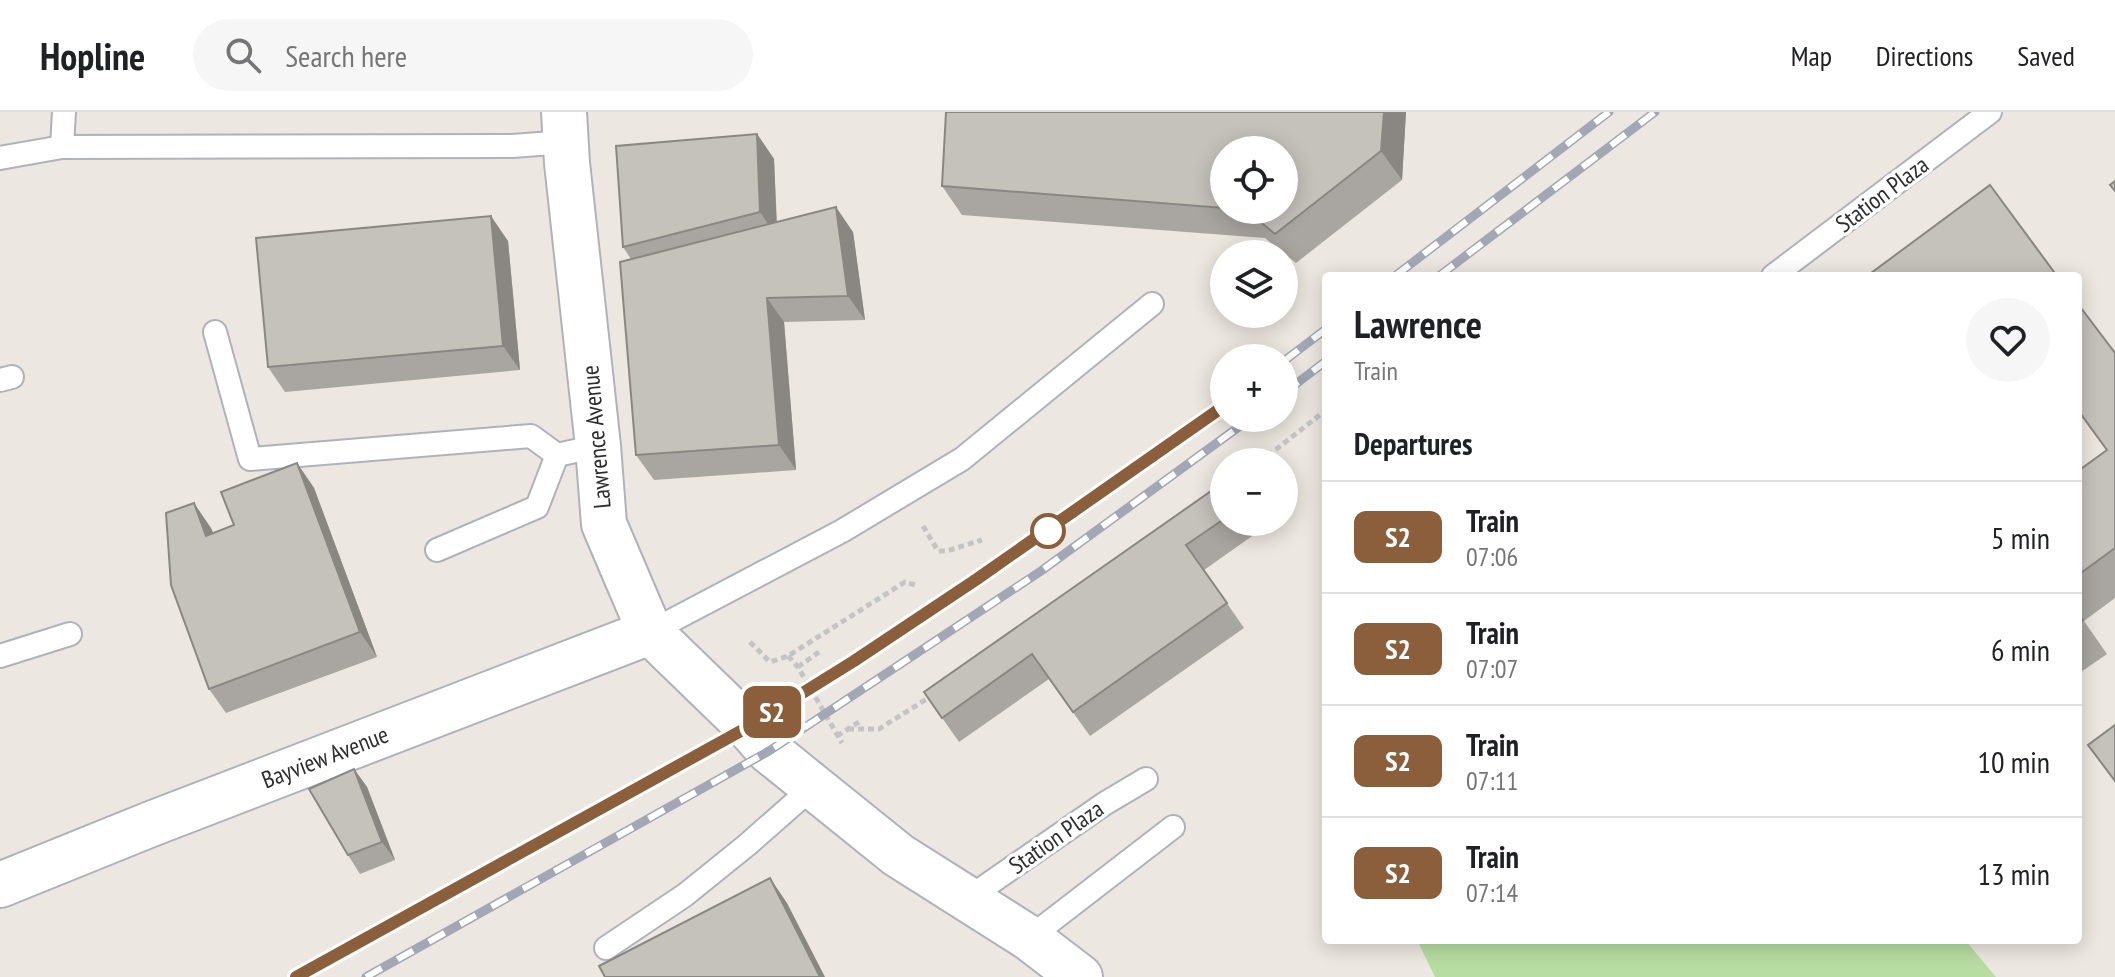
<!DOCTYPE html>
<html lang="en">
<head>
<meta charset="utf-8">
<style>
  body { margin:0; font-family:"PT Sans Narrow",sans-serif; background:#f6f6f6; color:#202124; height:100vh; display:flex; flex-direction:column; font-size:30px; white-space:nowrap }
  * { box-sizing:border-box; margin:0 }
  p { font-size:26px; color:#757577 }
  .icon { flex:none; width:44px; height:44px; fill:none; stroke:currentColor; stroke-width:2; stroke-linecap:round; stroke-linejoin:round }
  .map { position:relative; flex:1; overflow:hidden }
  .sheet { position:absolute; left:1322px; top:160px; width:760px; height:672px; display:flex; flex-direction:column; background:#fff; border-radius:8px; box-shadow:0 4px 20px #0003 }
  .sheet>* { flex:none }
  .badge { padding:0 16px; border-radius:12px; font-size:28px; line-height:52px }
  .fabs { position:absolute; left:1210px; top:24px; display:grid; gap:16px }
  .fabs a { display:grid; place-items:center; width:88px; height:88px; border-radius:50%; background:#fff; box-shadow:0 4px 20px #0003; font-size:40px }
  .map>.badge { position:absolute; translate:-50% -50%; box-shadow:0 0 0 4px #fff }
  h2 { padding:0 32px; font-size:30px; line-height:72px }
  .round { display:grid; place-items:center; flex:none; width:84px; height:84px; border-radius:42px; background:#f6f6f6 }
  .headline { display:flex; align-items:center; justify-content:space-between; height:136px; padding:0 32px }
  h1 { font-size:38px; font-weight:700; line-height:60px }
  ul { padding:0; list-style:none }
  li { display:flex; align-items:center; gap:24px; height:112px; padding:0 32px; border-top:2px solid #e0e0e0 }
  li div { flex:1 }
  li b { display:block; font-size:30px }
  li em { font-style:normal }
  li .badge { min-width:88px; font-weight:700; text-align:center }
  header { display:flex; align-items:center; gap:48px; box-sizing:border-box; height:112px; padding:0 40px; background:#fff; border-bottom:2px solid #e0e0e0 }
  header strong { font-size:38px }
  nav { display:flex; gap:44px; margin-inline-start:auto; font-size:28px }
  .search { width:560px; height:72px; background:#f6f6f6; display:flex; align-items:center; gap:20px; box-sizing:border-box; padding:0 28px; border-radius:44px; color:#757577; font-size:30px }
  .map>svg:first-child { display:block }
  .green { fill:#b7dda2 }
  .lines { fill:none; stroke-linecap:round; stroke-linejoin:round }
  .lane-casing { stroke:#b0b2bb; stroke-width:26 }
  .secondary-casing { stroke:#b0b2bb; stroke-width:48 }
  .path { stroke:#c4c4c4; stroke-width:5; stroke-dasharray:6 4; stroke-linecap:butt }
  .lane { stroke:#fff; stroke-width:22 }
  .secondary { stroke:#fff; stroke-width:44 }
  .rail-casing { stroke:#a3a6b4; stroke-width:9 }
  .rail { stroke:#fff; stroke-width:6; stroke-dasharray:18; stroke-linecap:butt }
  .wall { fill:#a9a6a1; fill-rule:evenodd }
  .shaded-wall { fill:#8a8783 }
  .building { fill:#c5c1bb; stroke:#8a8783; stroke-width:2 }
  .line-casing { stroke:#fff; stroke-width:18 }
  .line { stroke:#8b5e3c; stroke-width:12 }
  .stop-dot { fill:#fff; stroke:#8b5e3c; stroke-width:4 }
  .labels { text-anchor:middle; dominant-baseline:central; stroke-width:7; stroke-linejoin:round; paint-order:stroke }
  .street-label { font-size:24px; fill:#2c2c2c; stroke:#fff }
</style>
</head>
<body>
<header>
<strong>Hopline</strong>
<div class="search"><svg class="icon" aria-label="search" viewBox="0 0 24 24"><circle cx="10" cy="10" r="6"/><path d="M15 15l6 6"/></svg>Search here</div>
<nav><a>Map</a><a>Directions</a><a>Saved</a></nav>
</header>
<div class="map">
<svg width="2115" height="865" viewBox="0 0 2115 865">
  <rect width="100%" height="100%" fill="#ece7e0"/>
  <polygon class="green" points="1417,828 1965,828 1996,865 1435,865"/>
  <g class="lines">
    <g class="lane-casing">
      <g id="lane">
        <polyline points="62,35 64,0"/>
        <polyline points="0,46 62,35 512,34 566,30"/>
        <polyline points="1773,164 1990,0"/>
        <polyline points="215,220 250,347 531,324 557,343 598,334"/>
        <polyline points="0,268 12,265"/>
        <polyline points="437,438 537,395 557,343"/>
        <polyline points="650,520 842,419 962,347 1152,192"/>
        <polyline points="0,544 70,522"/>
        <polyline points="967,787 1104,692 1146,667"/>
        <polyline points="1029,826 1173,715"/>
        <polyline points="606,836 685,783 747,733 814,674"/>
      </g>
    </g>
    <g class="secondary-casing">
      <g id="secondary">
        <polyline points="564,0 567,51 598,334 604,412 650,520 748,615 769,639 898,743 1029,826 1080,865"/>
        <polyline points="0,773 151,712 650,520"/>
      </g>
    </g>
    <g class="path">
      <polyline points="1260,350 1326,298"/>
      <polyline points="923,414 938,439 947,439 982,428"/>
      <polyline points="750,530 770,550 788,544 905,470 915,473"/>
      <polyline points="788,544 798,555 842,631"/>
      <polyline points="798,555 819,540"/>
      <polyline points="848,617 879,617 933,583"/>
      <polyline points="837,624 862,608"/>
    </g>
    <use href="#lane" class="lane"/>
    <use href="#secondary" class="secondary"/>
    <g class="rail-casing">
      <g id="rail">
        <polyline points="1395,164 1609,0"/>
        <polyline points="1439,164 1655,0"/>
        <polyline points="1284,249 1326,217"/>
        <polyline points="1284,281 1326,249"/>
        <polyline points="296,865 748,615 854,549 1026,434 1224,294"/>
        <polyline points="366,865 769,639 1041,459 1251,306"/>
      </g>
    </g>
    <use href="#rail" class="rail"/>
  </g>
  <g class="wall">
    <path d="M1406,0L1402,68L1296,151L1265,126L962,103L942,74ZM1224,38L1284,98H1224Z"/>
    <polygon points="757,22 774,47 777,110 853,120 865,208 784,210 796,358 654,368 636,343 631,147 623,135"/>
    <polygon points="508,129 520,258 285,280 268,255"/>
    <polygon points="2078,192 2115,241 2115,486 2084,509 2107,542 2078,562 2078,359 2106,338 2078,300"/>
    <polygon points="297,351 314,376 377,545 226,601 209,577 211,416 213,421 234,413"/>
    <polygon points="1224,370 1224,410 1272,410 1204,458 1244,516 1090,624 1049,567 959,630 924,580"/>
    <polygon points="354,657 367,675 395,748 360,762 348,743"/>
  </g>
  <g class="shaded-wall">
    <polygon points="1384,0 1406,0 1402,68 1381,39"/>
    <polygon points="757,22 774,47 777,125 760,100"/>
    <polygon points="836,95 853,120 865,208 848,184"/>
    <polygon points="491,104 508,129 520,258 503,234"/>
    <polygon points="767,186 784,210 796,358 779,333"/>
    <polygon points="297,351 314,376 377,545 360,520"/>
    <polygon points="194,391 211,416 224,448 206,424"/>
    <polygon points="354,657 367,675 395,748 382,730"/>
    <polygon points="770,766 787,791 825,865 820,865"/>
  </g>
  <g class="building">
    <polygon points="946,0 1384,0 1381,39 1275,122 1246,98 1284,98 1284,38 1224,38 1224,96 942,74"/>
    <polygon points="757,22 760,100 623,135 616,34"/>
    <polygon points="2115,69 2115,79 2110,73"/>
    <polygon points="1990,73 2057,164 1867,164"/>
    <polygon points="836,95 848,184 767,186 779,333 636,343 620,150"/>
    <polygon points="491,104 503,234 268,255 256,126"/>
    <polygon points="2078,192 2115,241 2115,436 2078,463 2078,359 2107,338 2078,298"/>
    <polygon points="297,351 360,520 209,577 171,473 166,401 194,391 206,424 234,413 221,380"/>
    <polygon points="1224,370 1224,407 1186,433 1227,491 1073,600 1032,542 942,606 924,580"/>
    <polygon points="2078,501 2083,508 2078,512"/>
    <polygon points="2115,613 2115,669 2088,633"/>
    <polygon points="354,657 382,730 348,743 309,677"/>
    <polygon points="770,766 820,865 605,865 599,854"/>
  </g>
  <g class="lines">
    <g class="line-casing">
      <polyline id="line" points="296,865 748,615 854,549 977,467 1224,294"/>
    </g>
    <use href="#line" class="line"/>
  </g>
  <circle class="stop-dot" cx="1048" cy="419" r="16"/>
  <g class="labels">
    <g class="street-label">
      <text transform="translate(1882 82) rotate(-37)">Station Plaza</text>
      <text transform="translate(596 325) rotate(-95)">Lawrence Avenue</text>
      <text transform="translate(325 645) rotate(-21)">Bayview Avenue</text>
      <text transform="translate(1056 725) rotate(-35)">Station Plaza</text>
    </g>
  </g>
</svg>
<div class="fabs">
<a><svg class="icon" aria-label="locate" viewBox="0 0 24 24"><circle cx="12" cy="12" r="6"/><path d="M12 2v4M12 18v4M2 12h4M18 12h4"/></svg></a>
<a><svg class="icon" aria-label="layers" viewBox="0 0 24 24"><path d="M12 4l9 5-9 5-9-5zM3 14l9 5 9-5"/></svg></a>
<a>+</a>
<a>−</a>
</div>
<b class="badge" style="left:772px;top:600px;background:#8b5e3c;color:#fff">S2</b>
<section class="sheet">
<div class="headline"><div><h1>Lawrence</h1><p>Train</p></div><a class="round"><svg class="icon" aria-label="heart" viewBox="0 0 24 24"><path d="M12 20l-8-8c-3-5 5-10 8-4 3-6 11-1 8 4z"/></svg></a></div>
<h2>Departures</h2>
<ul>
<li><span class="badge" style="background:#8b5e3c;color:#fff">S2</span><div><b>Train</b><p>07:06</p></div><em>5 min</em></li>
<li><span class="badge" style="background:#8b5e3c;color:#fff">S2</span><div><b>Train</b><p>07:07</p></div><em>6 min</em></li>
<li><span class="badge" style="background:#8b5e3c;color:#fff">S2</span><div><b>Train</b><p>07:11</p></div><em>10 min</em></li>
<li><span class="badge" style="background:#8b5e3c;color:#fff">S2</span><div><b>Train</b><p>07:14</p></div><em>13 min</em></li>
</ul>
</section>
</div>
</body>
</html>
